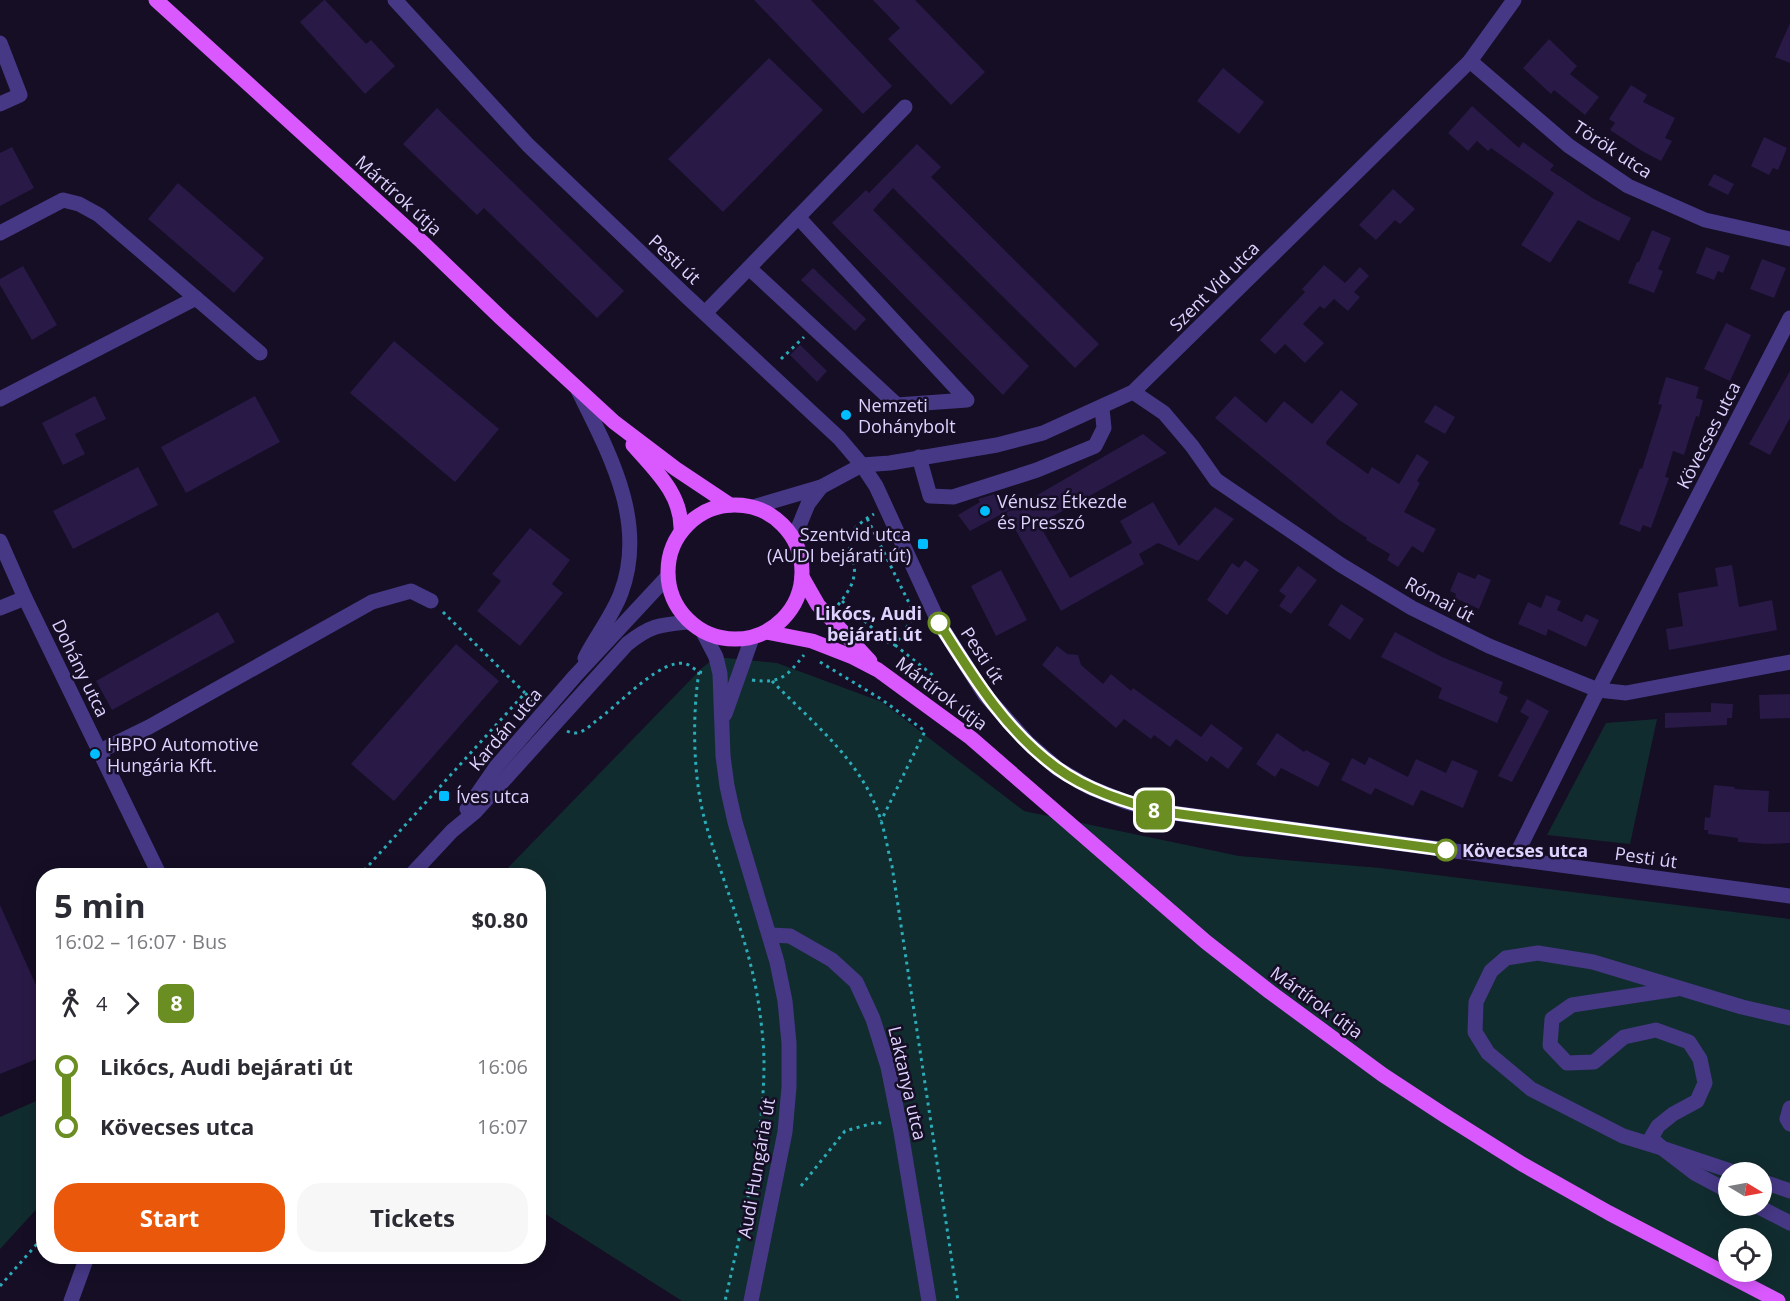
<!DOCTYPE html>
<html lang="en">
<head>
<meta charset="utf-8">
<style>
  body { margin:0; font-family:"Open Sans",sans-serif; background:#f7f7f7; color:#2b2b33; height:100vh; display:flex; flex-direction:column; font-size:22px; white-space:nowrap }
  * { box-sizing:border-box; margin:0 }
  p { font-size:20px; color:#7c7c81 }
  .icon { flex:none; width:33px; height:33px; fill:none; stroke:currentColor; stroke-width:2; stroke-linecap:round; stroke-linejoin:round }
  .map { position:relative; flex:1; overflow:hidden }
  .sheet { position:absolute; left:36px; top:868px; width:510px; height:396px; display:flex; flex-direction:column; background:#fff; border-radius:24px; box-shadow:0 3px 15px #0003 }
  .sheet>* { flex:none }
  .badge { padding:0 12px; border-radius:9px; font-size:21px; line-height:39px }
  .needle { width:39px; rotate:100deg }
  .buttons { position:absolute; left:1718px; top:1162px; display:grid; gap:12px }
  .buttons a { display:grid; place-items:center; width:54px; height:54px; border-radius:50%; background:#fff; box-shadow:0 3px 15px #0003; font-size:30px }
  .map>.badge { position:absolute; translate:-50% -50%; box-shadow:0 0 0 3px #fff }
  .legs { display:flex; align-items:center; gap:9px; height:66px; padding:0 18px; font-size:20px }
  .legs p { margin-inline-start:auto }
  .head { display:flex; align-items:center; justify-content:space-between; height:102px; padding:0 18px }
  h1 { font-size:33px; font-weight:700; line-height:45px }
  .action { display:flex; gap:12px; margin-top:auto; padding:12px 18px }
  .action a { flex:1; height:69px; border-radius:24px; background:#ea580c; color:#fff; font-size:24px; font-weight:700; line-height:69px; text-align:center }
  .action a+a { background:#f7f7f7; color:#2b2b33 }
  ul { padding:0 18px; list-style:none }
  li { display:flex; align-items:center; gap:21px; height:60px; font-size:22px }
  li i { display:grid; place-items:center; width:9px; height:100%; margin:0 8px; background:currentColor }
  li i::after { content:''; width:15px; height:15px; margin:-8px; border:4px solid; border-radius:50%; background:#fff }
  li p { margin-inline-start:auto }
  li:first-child i { background:linear-gradient(#0000 50%,currentColor 0) }
  li:last-child i { background:linear-gradient(currentColor 50%,#0000 0) }
  .map>svg:first-child { display:block }
  .green { fill:#112c2f; fill-rule:evenodd }
  .building { fill:#291946 }
  .lines { fill:none; stroke-linecap:round; stroke-linejoin:round }
  .path { stroke:#2bacb9; stroke-width:3; stroke-dasharray:3 4.5; stroke-linecap:butt }
  .minor { stroke:#463885; stroke-width:15 }
  .major { stroke:#da59ff; stroke-width:15 }
  .line-1-casing { stroke:#fff; stroke-width:14 }
  .line-1 { stroke:#6b8e23; stroke-width:9 }
  .poi-dot { fill:#00bdfd; stroke:#150e25; stroke-width:2 }
  .stop-1-dot { fill:#fff; stroke:#6b8e23; stroke-width:3 }
  .labels { text-anchor:middle; dominant-baseline:central; stroke-width:5; stroke-linejoin:round; paint-order:stroke }
  .street-label { font-size:18px; fill:#ded2ff; stroke:#150e25 }
  .poi-label { font-size:18px; fill:#ded2ff; stroke:#150e25; text-anchor:start }
  .stop-label { font-size:18px; font-weight:bold; fill:#ded2ff; stroke:#150e25; text-anchor:end }
</style>
</head>
<body>
<div class="map">
<svg width="1790" height="1301" viewBox="0 0 1790 1301">
  <rect width="100%" height="100%" fill="#150e25"/>
  <g class="green">
    <path d="M716,657L777,663L882,702L1024,811L1239,856L1380,868L1790,919V1301H682L539,1210L538,876H500L702,668ZM1728,1173H1761V1206H1728ZM1728,1239H1761V1272H1728Z"/>
    <polygon points="1657,719 1630,844 1547,835 1606,723"/>
    <polygon points="43,1098 43,1202 0,1249 0,1117"/>
  </g>
  <g class="building">
    <polygon points="324,0 325,0 366,44 371,40 395,66 365,94 300,22"/>
    <polygon points="754,0 811,0 892,86 863,114"/>
    <polygon points="873,0 915,0 985,72 951,105 888,39 900,28"/>
    <polygon points="1790,23 1790,63 1775,57"/>
    <polygon points="1549,39 1577,66 1570,74 1599,97 1585,115 1554,90 1551,94 1523,68"/>
    <polygon points="769,58 823,110 723,212 668,159"/>
    <polygon points="1223,68 1264,102 1239,134 1197,101"/>
    <polygon points="1631,85 1647,95 1643,102 1675,118 1665,138 1672,141 1661,161 1642,151 1610,130 1615,123 1609,119"/>
    <polygon points="1472,106 1519,148 1523,142 1554,165 1550,170 1594,199 1631,218 1619,241 1578,220 1550,263 1521,245 1554,193 1491,148 1488,151 1477,141 1468,151 1448,133"/>
    <polygon points="437,108 624,291 597,318 484,208 477,215 403,144"/>
    <polygon points="1764,137 1787,148 1778,170 1773,168 1769,175 1751,166"/>
    <polygon points="917,144 941,167 931,177 1099,344 1075,368 893,188 873,210 1029,366 1003,395 832,223 866,190 869,193"/>
    <polygon points="12,147 34,188 0,206 0,153"/>
    <polygon points="1714,174 1734,184 1728,195 1708,185"/>
    <polygon points="178,183 264,258 234,293 148,219"/>
    <polygon points="1393,189 1415,209 1400,224 1395,220 1376,240 1359,225"/>
    <polygon points="1652,230 1671,238 1658,269 1663,271 1654,293 1628,283 1637,262 1639,262"/>
    <polygon points="1706,247 1730,256 1723,273 1718,271 1714,280 1696,273"/>
    <polygon points="1762,259 1786,268 1774,298 1750,289"/>
    <polygon points="1324,265 1345,283 1360,267 1369,276 1354,292 1360,297 1348,311 1334,299 1324,309 1320,306 1303,324 1324,343 1305,363 1285,344 1275,354 1260,340 1305,292 1302,289"/>
    <polygon points="23,266 57,325 32,340 0,285 0,279"/>
    <polygon points="813,268 866,319 855,331 801,280"/>
    <polygon points="1726,323 1751,335 1730,381 1704,369"/>
    <polygon points="394,341 499,429 455,482 350,393"/>
    <polygon points="800,345 827,371 817,382 790,355"/>
    <polygon points="1790,371 1790,418 1770,455 1749,444"/>
    <polygon points="1666,377 1699,387 1696,398 1703,400 1699,417 1696,416 1684,455 1673,451 1665,477 1669,478 1651,528 1643,525 1640,532 1619,524 1640,468 1642,469 1662,405 1658,404"/>
    <polygon points="1341,390 1358,404 1326,442 1326,444 1368,474 1372,467 1399,484 1417,454 1429,462 1417,481 1420,483 1404,512 1436,529 1423,553 1412,546 1398,567 1387,560 1390,554 1366,540 1367,538 1339,520 1215,418 1235,396 1266,423 1284,401 1312,424"/>
    <polygon points="95,396 106,419 75,434 85,454 63,465 42,423"/>
    <polygon points="255,396 280,442 186,493 161,447"/>
    <polygon points="1435,405 1455,417 1445,434 1424,422"/>
    <polygon points="1143,434 1167,453 1039,524 1070,578 1132,543 1120,521 1153,502 1179,546 1215,507 1234,519 1198,561 1158,543 1139,554 1144,564 1061,611 1006,513"/>
    <polygon points="138,467 158,505 73,549 53,511"/>
    <polygon points="998,493 1013,508 970,531 958,515 980,502 978,499"/>
    <polygon points="530,528 570,560 552,584 563,593 520,646 477,611 501,581 492,574"/>
    <polygon points="1245,560 1259,570 1227,615 1207,600 1232,563 1239,568"/>
    <polygon points="1732,565 1739,607 1772,600 1777,630 1669,650 1666,629 1683,626 1678,593 1718,586 1715,568"/>
    <polygon points="1298,566 1317,580 1291,614 1279,606 1286,596 1279,591"/>
    <polygon points="1001,570 1027,620 996,636 971,586"/>
    <polygon points="1458,572 1475,579 1478,574 1491,580 1479,609 1455,598 1456,594 1450,591"/>
    <polygon points="1546,595 1561,601 1557,610 1582,622 1586,614 1599,620 1586,647 1548,629 1546,636 1518,624 1528,602 1541,608"/>
    <polygon points="1341,604 1364,619 1350,640 1328,625"/>
    <polygon points="218,612 235,642 112,710 96,681"/>
    <polygon points="1395,632 1442,657 1503,682 1499,693 1508,697 1497,723 1438,698 1442,688 1381,657"/>
    <polygon points="456,644 499,681 394,801 351,764"/>
    <polygon points="1057,646 1067,654 1078,655 1081,665 1103,684 1111,674 1131,691 1133,688 1201,737 1211,724 1243,748 1228,769 1211,756 1207,762 1176,739 1170,747 1154,735 1151,739 1124,719 1116,728 1042,665"/>
    <polygon points="1790,694 1790,718 1760,719 1759,695"/>
    <polygon points="1527,699 1549,711 1512,782 1498,776 1529,717 1520,712"/>
    <polygon points="1711,703 1733,704 1732,718 1727,718 1727,725 1665,728 1665,713 1711,712"/>
    <polygon points="1277,733 1304,752 1306,750 1330,763 1318,787 1281,768 1275,777 1256,764"/>
    <polygon points="1369,757 1408,777 1416,759 1446,773 1452,760 1478,771 1463,808 1421,790 1413,806 1375,788 1371,795 1341,780 1352,758 1365,765"/>
    <polygon points="1714,785 1735,787 1734,789 1769,791 1768,812 1790,812 1790,843 1765,844 1738,842 1738,838 1708,834 1708,830 1704,830 1705,817 1710,818"/>
    <polygon points="0,905 44,1003 44,1056 0,1074"/>
  </g>
  <g class="lines">
    <g class="path">
      <polyline points="781,359 804,337"/>
      <polyline points="842,601 889,643 895,645 915,615 867,518"/>
      <path d="M838,605C845,596 853,586 854,575C856,566 851,559 850,551C846,532 859,523 874,514"/>
      <polyline points="443,612 525,693"/>
      <polyline points="895,645 935,677"/>
      <polyline points="820,662 881,699 925,731 881,821"/>
      <path d="M699,672C692,716 693,778 705,821C722,881 748,938 758,1000C761,1020 764,1043 764,1063C764,1142 742,1224 725,1301"/>
      <path d="M752,680C781,684 787,676 804,655"/>
      <path d="M772,681C813,723 864,763 881,821C886,836 888,852 892,866L958,1301"/>
      <path d="M567,731C571,733 575,734 580,732C586,730 591,725 596,721C617,706 651,669 675,664C691,660 693,672 704,673"/>
      <polyline points="359,876 525,693 533,701"/>
      <polyline points="801,1186 845,1131 877,1122 883,1124"/>
      <polyline points="0,1286 44,1236"/>
    </g>
    <g class="minor">
      <polyline points="395,0 528,145 684,294 839,438 862,465 876,486 939,623 985,695 1028,743 1058,769 1089,787 1126,802 1158,811 1790,896"/>
      <polyline points="0,43 20,95 0,104"/>
      <polyline points="1470,61 1569,146 1628,186 1705,220 1790,239"/>
      <polyline points="0,233 63,200 79,204 99,215 260,353"/>
      <polyline points="749,268 897,405 967,400 798,217"/>
      <polyline points="705,313 905,107"/>
      <path d="M577,388C608,451 648,521 621,593C612,617 596,636 585,658"/>
      <polyline points="1133,392 1164,413 1192,446 1216,480 1341,565 1412,608 1489,646 1598,690 1626,693 1790,662"/>
      <polyline points="0,399 196,298"/>
      <polyline points="919,457 930,496 953,497 1037,470 1095,446 1104,428 1102,408"/>
      <polyline points="753,507 821,487 862,465 890,463 997,445 1043,433 1133,392 1470,61 1514,0"/>
      <polyline points="794,538 808,504 821,487"/>
      <polyline points="0,541 25,598 160,876"/>
      <polyline points="0,608 25,598"/>
      <polyline points="703,632 716,657 720,674 723,756 727,786 735,822 777,962 785,1001 789,1043 789,1087 785,1132 751,1301"/>
      <polyline points="725,714 752,638"/>
      <polyline points="100,751 149,727 372,602 411,591 431,601"/>
      <polyline points="467,809 496,767 575,676 668,576"/>
      <polyline points="1514,859 1598,690 1790,318"/>
      <path d="M410,876L452,831L475,812L627,644C651,625 659,625 689,622"/>
      <polyline points="771,935 790,936 832,960 856,982 873,1019 888,1067 901,1132 929,1301"/>
      <polyline points="1677,989 1572,1005 1552,1019 1550,1045 1567,1063 1594,1062 1624,1037 1656,1030 1689,1042 1700,1059 1705,1083 1697,1101 1673,1114 1658,1126 1651,1138 1662,1148 1737,1173"/>
      <polyline points="1790,1108 1787,1119 1790,1124"/>
      <polyline points="1761,1181 1790,1191"/>
      <polyline points="1728,1191 1696,1174 1662,1148 1623,1136 1531,1089 1488,1053 1475,1032 1476,1002 1491,971 1506,958 1538,953 1593,962 1742,1007 1790,1018"/>
      <polyline points="1757,1206 1790,1223"/>
      <polyline points="71,1301 87,1257"/>
    </g>
    <g class="major">
      <polyline points="156,0 422,242 500,317 614,422 676,469 730,505"/>
      <path d="M633,445C655,470 683,495 681,532"/>
      <circle cx="735" cy="572" r="67"/>
      <polyline points="802,577 818,605 870,661"/>
      <polyline points="766,632 812,641 853,657 878,670 971,738 1206,942 1270,992 1383,1075 1444,1115 1522,1164 1609,1213 1778,1301"/>
    </g>
  </g>
  <g class="lines">
    <g class="line-1-casing">
      <path id="line-1" d="M939,623C973,677 1005,730 1057,768C1087,790 1124,801 1158,811L1446,850"/>
    </g>
    <use href="#line-1" class="line-1"/>
  </g>
  <g class="poi-dot">
    <circle cx="846" cy="415" r="6"/>
    <circle cx="985" cy="511" r="6"/>
    <rect x="917" y="538" width="12" height="12" rx="3"/>
    <circle cx="95" cy="754" r="6"/>
    <rect x="438" y="790" width="12" height="12" rx="3"/>
  </g>
  <g class="stop-1-dot">
    <circle cx="939" cy="623" r="10"/>
    <circle cx="1446" cy="850" r="10"/>
  </g>
  <g class="labels">
    <g class="street-label">
      <text transform="translate(1613 149) rotate(33)">Török utca</text>
      <text transform="translate(399 195) rotate(42)">Mártírok útja</text>
      <text transform="translate(675 259) rotate(43)">Pesti út</text>
      <text transform="translate(1214 286) rotate(-45)">Szent Vid utca</text>
      <text transform="translate(1708 435) rotate(-63)">Kövecses utca</text>
      <text transform="translate(1440 599) rotate(28)">Római út</text>
      <text transform="translate(983 655) rotate(57)">Pesti út</text>
      <text transform="translate(81 668) rotate(64)">Dohány utca</text>
      <text transform="translate(942 693) rotate(37)">Mártírok útja</text>
      <text transform="translate(505 729) rotate(-50)">Kardán utca</text>
      <text transform="translate(1646 857) rotate(8)">Pesti út</text>
      <text transform="translate(1317 1002) rotate(36)">Mártírok útja</text>
      <text transform="translate(908 1083) rotate(77)">Laktanya utca</text>
      <text transform="translate(756 1168) rotate(-80)">Audi Hungária út</text>
    </g>
    <g class="poi-label">
      <text x="858" y="405">Nemzeti<tspan x="858" dy="21">Dohánybolt</tspan></text>
      <text x="997" y="501">Vénusz Étkezde<tspan x="997" dy="21">és Presszó</tspan></text>
      <text x="911" y="534" text-anchor="end">Szentvid utca<tspan x="911" dy="21">(AUDI bejárati út)</tspan></text>
      <text x="107" y="744">HBPO Automotive<tspan x="107" dy="21">Hungária Kft.</tspan></text>
      <text x="456" y="796">Íves utca</text>
    </g>
    <g class="stop-label">
      <text x="922" y="613">Likócs, Audi<tspan x="922" dy="21">bejárati út</tspan></text>
      <text x="1462" y="850" text-anchor="start">Kövecses utca</text>
    </g>
  </g>
</svg>
<div class="buttons">
<a><svg class="needle" viewBox="-14 -14 28 28"><path d="M0-13l5 13h-10z" fill="#e53935"/><path d="M0 13l5-13h-10z" fill="#7c7c81"/></svg></a>
<a><svg class="icon" aria-label="locate" viewBox="0 0 24 24"><circle cx="12" cy="12" r="6"/><path d="M12 2v4M12 18v4M2 12h4M18 12h4"/></svg></a>
</div>
<b class="badge" style="left:1154px;top:810px;background:#6b8e23;color:#fff">8</b>
<section class="sheet">
<div class="head"><div><h1>5 min</h1><p>16:02 – 16:07 · Bus</p></div><b>$0.80</b></div>
<div class="legs"><svg class="icon" aria-label="walk" viewBox="0 0 24 24"><circle cx="13" cy="4" r="2"/><path d="M13 8l-2 6 4 7M11 14l-3 7M7 12l3-4h3l4 4"/></svg>4<svg class="icon" aria-label="forward" viewBox="0 0 24 24"><path d="M9 5l7 7-7 7"/></svg><b class="badge" style="background:#6b8e23;color:#fff">8</b></div>
<ul>
<li><i style="color:#6b8e23"></i><b>Likócs, Audi bejárati út</b><p>16:06</p></li>
<li><i style="color:#6b8e23"></i><b>Kövecses utca</b><p>16:07</p></li>
</ul>
<div class="action"><a>Start</a><a>Tickets</a></div>
</section>
</div>
</body>
</html>
